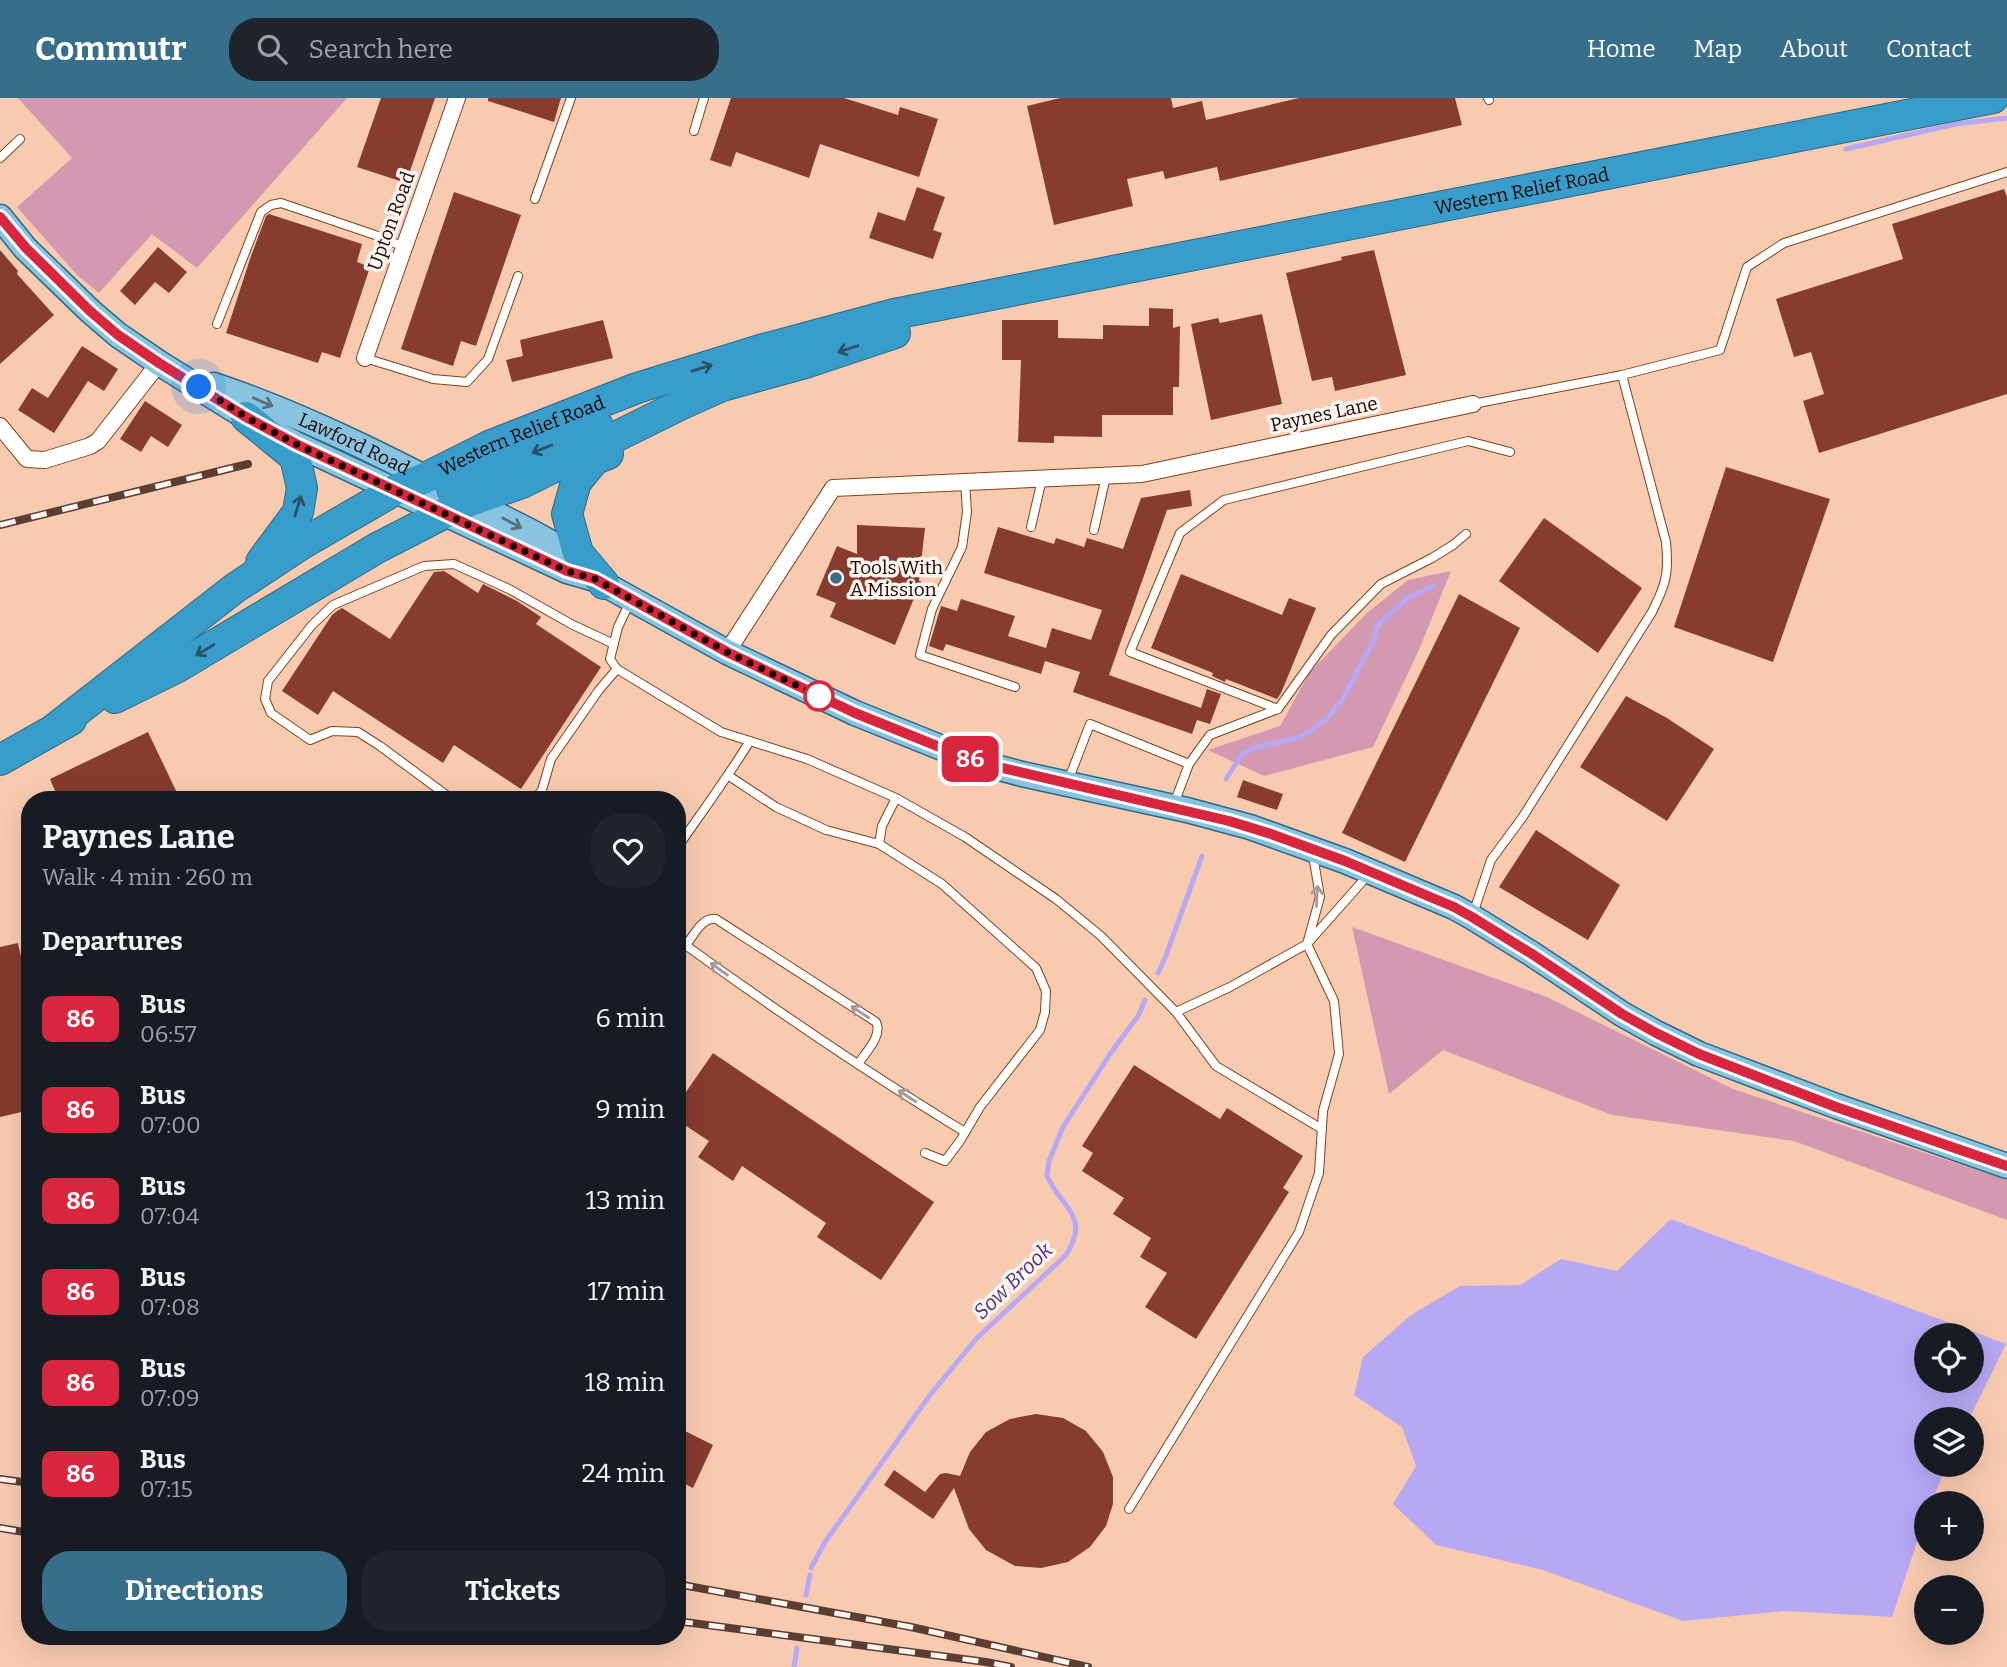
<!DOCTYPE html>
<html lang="en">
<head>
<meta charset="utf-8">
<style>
  body { margin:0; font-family:Bitter,serif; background:#20242c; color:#f1f3f6; height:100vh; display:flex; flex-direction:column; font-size:26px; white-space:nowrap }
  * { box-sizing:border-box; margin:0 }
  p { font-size:23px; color:#9ea1a6 }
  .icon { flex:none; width:38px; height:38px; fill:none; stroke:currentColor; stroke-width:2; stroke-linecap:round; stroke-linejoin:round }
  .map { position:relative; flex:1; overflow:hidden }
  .panel { position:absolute; left:21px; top:693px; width:665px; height:854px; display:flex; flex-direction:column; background:#171b24; border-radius:28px; box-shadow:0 7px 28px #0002 }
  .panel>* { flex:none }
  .badge { padding:0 14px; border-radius:10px; font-size:24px; line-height:46px }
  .fabs { position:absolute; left:1914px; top:1225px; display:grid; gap:14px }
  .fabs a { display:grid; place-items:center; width:70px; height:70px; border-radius:50%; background:#171b24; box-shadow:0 7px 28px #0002; font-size:35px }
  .you { position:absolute; width:35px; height:35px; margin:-18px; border:5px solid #fff; border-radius:50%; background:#1a73e8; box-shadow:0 0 0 10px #1a73e833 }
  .map>.badge { position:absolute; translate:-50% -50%; box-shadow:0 0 0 4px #fff }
  h2 { padding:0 21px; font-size:26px; line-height:63px }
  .round { display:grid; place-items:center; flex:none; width:74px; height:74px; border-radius:28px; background:#20242c }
  .overview { display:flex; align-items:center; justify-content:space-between; height:119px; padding:0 21px }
  h1 { font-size:33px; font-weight:700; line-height:52px }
  .button { display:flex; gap:14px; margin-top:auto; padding:14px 21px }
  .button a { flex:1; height:80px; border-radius:28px; background:#376e89; color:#fff; font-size:28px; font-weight:700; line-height:80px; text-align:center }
  .button a+a { background:#20242c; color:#f1f3f6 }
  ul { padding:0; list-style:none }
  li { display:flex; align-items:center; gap:21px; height:91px; padding:0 21px }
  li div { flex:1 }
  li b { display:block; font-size:26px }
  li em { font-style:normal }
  li .badge { min-width:77px; font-weight:700; text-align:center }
  header { display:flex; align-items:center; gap:42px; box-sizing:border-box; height:98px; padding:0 35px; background:#376e89; color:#fff }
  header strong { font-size:33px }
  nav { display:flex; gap:38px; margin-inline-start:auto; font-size:24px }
  .search { width:490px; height:63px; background:#20242c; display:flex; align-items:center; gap:18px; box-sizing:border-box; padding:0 24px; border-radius:28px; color:#9ea1a6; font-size:26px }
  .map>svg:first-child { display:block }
  .green { fill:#d299b1 }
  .water { fill:#b7a8f4; fill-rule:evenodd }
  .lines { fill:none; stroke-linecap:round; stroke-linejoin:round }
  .stream { stroke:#b7a8f4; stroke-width:5 }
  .building { fill:#863c2e }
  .lane-casing { stroke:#834212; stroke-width:10 }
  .street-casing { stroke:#834212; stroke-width:18 }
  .primary-casing { stroke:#2f6884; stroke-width:27 }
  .highway-casing { stroke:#2f6884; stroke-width:32 }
  .lane { stroke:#fff; stroke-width:8 }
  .street { stroke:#fff; stroke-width:16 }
  .primary { stroke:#88c4e0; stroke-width:24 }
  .highway { stroke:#389dcb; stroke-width:30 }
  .rail-casing { stroke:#5c3d32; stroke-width:8 }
  .rail { stroke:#fdf5f0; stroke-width:5; stroke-dasharray:16; stroke-linecap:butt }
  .oneway { stroke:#2b5166 }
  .oneway2 { stroke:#586e7b }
  .oneway3 { stroke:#a59b99 }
  .line-casing { stroke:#fff; stroke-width:16 }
  .line { stroke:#d7263d; stroke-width:10 }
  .walk { stroke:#1e0500; stroke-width:7; stroke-dasharray:0 12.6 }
  .poi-dot { fill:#376e89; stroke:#fdf5f0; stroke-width:2.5 }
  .stop-dot { fill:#fff; stroke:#d7263d; stroke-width:3.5 }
  .labels { text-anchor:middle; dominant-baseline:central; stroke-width:7; stroke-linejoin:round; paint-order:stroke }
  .street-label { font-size:19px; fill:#1e0500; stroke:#fdf5f0 }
  .poi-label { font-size:19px; fill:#1e0500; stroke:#fdf5f0; text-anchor:start }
  .water-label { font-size:21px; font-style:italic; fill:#4c338a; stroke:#fdf5f0 }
</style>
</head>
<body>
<header>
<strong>Commutr</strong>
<div class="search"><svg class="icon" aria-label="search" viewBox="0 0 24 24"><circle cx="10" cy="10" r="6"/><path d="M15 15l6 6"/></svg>Search here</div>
<nav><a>Home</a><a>Map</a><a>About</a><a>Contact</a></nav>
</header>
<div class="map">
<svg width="2007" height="1569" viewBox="0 0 2007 1569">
  <rect width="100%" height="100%" fill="#f8cbb0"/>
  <g class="green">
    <polygon points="18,0 347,0 197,170 152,136 99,195 77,177 17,109 72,60"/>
    <polygon points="1451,473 1418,554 1373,649 1264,678 1208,652 1280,628 1310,574 1367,515 1408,482"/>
    <polygon points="1352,829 1547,899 1733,991 2007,1082 2007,1122 1794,1043 1612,1017 1443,952 1389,996"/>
  </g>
  <path class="water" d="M1671,1121L2006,1246L1969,1321H1927V1367H1947L1931,1405H1927V1414L1892,1519L1785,1513L1683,1523L1543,1472L1436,1447L1393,1406L1416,1368L1402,1329L1354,1297L1363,1259L1411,1217L1460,1188L1520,1187L1561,1161L1617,1173ZM1927,1237H1972V1283H1927Z"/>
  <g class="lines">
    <g class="stream">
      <polyline points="1846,51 1956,26 2007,20"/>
      <polyline points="1226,681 1243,655 1254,650 1300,639 1313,631 1326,621 1341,604 1374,542 1377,528 1407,500 1433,488"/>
      <polyline points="1158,875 1165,860 1202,758"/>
      <path d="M811,1470L825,1444L930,1297L977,1240L1066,1157C1091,1118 1062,1111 1047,1078L1049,1063L1063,1029L1110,956L1138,918L1145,902"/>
      <polyline points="806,1497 810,1477"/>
      <polyline points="794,1569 797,1550"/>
    </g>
  </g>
  <g class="building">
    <polygon points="381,0 435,0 406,85 357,69"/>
    <polygon points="488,0 561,0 554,24 488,3"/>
    <polygon points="731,0 844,0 898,17 900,9 938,21 919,79 820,46 809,80 736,54 731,69 710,62"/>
    <polygon points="1060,0 1171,0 1173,10 1202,3 1206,22 1299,0 1455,0 1462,27 1220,83 1217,69 1165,81 1163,73 1127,81 1133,108 1054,127 1027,8"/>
    <polygon points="917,89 945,99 933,132 942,135 933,161 869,140 878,114 905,123"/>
    <polygon points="2004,91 2007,99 2007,296 1819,355 1803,303 1824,296 1811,254 1794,259 1776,201 1903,161 1892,126"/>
    <polygon points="454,94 521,117 476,248 461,243 453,268 401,251"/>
    <polygon points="269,116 362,146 357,164 370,169 340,260 322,254 318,265 226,235 251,158 266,118"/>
    <polygon points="158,149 187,174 169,195 155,184 135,207 120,193"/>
    <polygon points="0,152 18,173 17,176 54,217 0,266"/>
    <polygon points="1374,152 1406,277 1335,293 1332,279 1312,283 1286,175 1342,162 1341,159"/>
    <polygon points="1149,210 1173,211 1173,230 1180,228 1179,289 1173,289 1173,317 1102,317 1102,339 1054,338 1054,345 1018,344 1021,262 1002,262 1002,222 1058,222 1058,240 1103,241 1103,227 1149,228"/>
    <polygon points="1262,216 1282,306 1211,322 1191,226 1218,220 1220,225"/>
    <polygon points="603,222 613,260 512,284 506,262 523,258 520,242"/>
    <polygon points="82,248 118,271 104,293 88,283 54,335 18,312 32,290 48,300"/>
    <polygon points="145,303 182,327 168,349 151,338 141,354 120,341"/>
    <polygon points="1726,369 1830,401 1773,564 1674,529"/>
    <polygon points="1190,392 1192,408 1167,412 1109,577 1201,610 1207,591 1221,596 1210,626 1197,622 1192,636 1073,594 1080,574 1045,563 1041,576 946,546 943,553 929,548 941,508 957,513 961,501 1015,518 1008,538 1046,550 1052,530 1091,542 1102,512 984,475 998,429 1054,446 1056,440 1084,449 1087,440 1123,451 1141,400"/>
    <polygon points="1544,420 1642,490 1598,555 1499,483"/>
    <polygon points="857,427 925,430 919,483 921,483 895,547 830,519 836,505 816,497 837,448 857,456"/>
    <polygon points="444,473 478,495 483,486 517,503 541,519 536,526 601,569 521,691 454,647 443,665 333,593 318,617 282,593 332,517 337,513 342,510 390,541 434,474"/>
    <polygon points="1181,476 1282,517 1289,500 1316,510 1281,595 1277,601 1226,581 1225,584 1212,578 1213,575 1151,550"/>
    <polygon points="1459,496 1520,530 1405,764 1342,735"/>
    <polygon points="1626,598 1667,620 1714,651 1667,723 1580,669"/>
    <polygon points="148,634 178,697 169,702 59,702 50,681"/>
    <polygon points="1243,682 1283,696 1277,712 1237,699"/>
    <polygon points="1536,732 1620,787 1588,842 1499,789"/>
    <polygon points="18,845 30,900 30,1012 0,1019 0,849"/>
    <polygon points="713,955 934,1104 881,1182 817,1139 826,1125 742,1068 733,1083 698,1059 709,1043 677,1022 677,1007"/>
    <polygon points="1134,967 1220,1021 1227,1010 1303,1058 1283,1090 1289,1094 1196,1241 1145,1209 1167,1175 1140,1159 1151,1140 1113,1116 1124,1100 1082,1073 1093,1055 1082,1048"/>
    <polygon points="1036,1316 1063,1320 1086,1333 1103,1354 1113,1379 1113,1406 1106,1428 1090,1449 1068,1464 1041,1470 1015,1468 986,1452 969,1431 954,1390 933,1421 884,1387 894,1372 925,1394 940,1376 946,1375 960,1378 970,1354 986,1334 1010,1321"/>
    <polygon points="677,1329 713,1347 693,1390 677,1382"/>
  </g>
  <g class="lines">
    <g class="lane-casing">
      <g id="lane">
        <polyline points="1488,0 1489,2"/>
        <polyline points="694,33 704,0"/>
        <polyline points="0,60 20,41"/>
        <polyline points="535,101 571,0"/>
        <polyline points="217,226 261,114 271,107 281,105 375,137 404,149"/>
        <polyline points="365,260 433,281 467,284 488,261 518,178"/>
        <polyline points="1473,306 1622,277 1720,252 1747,169 1784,145 2007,74"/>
        <polyline points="965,384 967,414 962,449 932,511 920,557 1015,589"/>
        <polyline points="1031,429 1042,381"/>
        <polyline points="1094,432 1106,378"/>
        <polyline points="630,504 618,529 610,561 617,571 721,634 807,661 896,700 965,739 1056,801 1101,838 1176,914 1230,889 1307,846 1369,776"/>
        <polyline points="1278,611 1130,554 1180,435 1224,402 1468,343 1510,354"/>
        <polyline points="729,678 776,709 826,732 879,746"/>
        <polyline points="1068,683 1090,626 1189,666"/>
        <polyline points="896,700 882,728 879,746 942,786 1036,870 1046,893 1045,914 1040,932 980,1009 960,1043 945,1063 925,1055"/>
        <polyline points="453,702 380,648 358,634 332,633 310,642 271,615 265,601 268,583 312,527 333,507 424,468 454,466 509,491 573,527 614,546"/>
        <polyline points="534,702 542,692 551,661 599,592 617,571"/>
        <polyline points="1174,706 1189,666 1210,637 1278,611 1331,537 1381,486 1432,460 1453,447 1466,436"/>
        <path d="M677,750C702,714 727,680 750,643"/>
        <path d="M1473,816L1491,762L1522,720L1652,514C1666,486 1669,476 1666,444L1622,277"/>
        <path d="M677,841C771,909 866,974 965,1034"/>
        <path d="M686,847C694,837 702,819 716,821L876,924C883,938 865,955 858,966"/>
        <polyline points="1176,914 1216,968 1322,1031"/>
        <polyline points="1129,1411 1299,1134 1319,1075 1323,1013 1339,956 1334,903 1307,846 1320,799 1313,757"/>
      </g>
    </g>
    <g class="street-casing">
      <g id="street">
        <polyline points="365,260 457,0"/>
        <polyline points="0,328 27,361 45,362 90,348 98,343 159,265"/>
        <polyline points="727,554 833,390 1142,376 1473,306"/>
      </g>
    </g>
    <g class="primary-casing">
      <g id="primary">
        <polyline points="0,119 25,150 90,213 118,237 159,265 246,319 296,346 567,473 595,481 727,554 855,615 977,664 1022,676 1187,712 1250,729 1345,763 1454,809 1472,819 1532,856 1622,916 1656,935 1699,956 1836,1008 2007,1068"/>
        <path id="s1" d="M214,287C309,319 398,365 486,411C512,425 553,442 574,462"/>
      </g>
    </g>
    <g class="highway-casing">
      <g id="highway">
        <polyline points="246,319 295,359 302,390 298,414 261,464"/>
        <polyline points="451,392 529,356 598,328"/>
        <polyline points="604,486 578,455 567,416 576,384 595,361 608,356"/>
        <polyline points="115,600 176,570 377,450 445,415 470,403 522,385 682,306 722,288 805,265 895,235"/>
        <path id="s2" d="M54,631L235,490L302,446L395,392L425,380L489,348L637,290L760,252L894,216L1993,0"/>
        <polyline points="0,662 71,622"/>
      </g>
    </g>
    <use href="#lane" class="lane"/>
    <use href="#street" class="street"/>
    <use href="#primary" class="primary"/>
    <use href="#highway" class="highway"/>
    <g class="rail-casing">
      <g id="rail">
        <polyline points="0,427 248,366"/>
        <polyline points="0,1381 30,1385"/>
        <polyline points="0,1430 30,1435"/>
        <polyline points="677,1486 911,1529 1088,1569"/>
        <polyline points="677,1523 986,1564 1011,1569"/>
      </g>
    </g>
    <use href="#rail" class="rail"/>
  </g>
  <defs><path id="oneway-shaft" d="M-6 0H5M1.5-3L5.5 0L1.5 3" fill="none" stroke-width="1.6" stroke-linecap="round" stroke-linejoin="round" transform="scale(1.75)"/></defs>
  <g class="oneway">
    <use href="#oneway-shaft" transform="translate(848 251) rotate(162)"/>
    <use href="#oneway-shaft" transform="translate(702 270) rotate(-17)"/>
    <use href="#oneway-shaft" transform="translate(542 351) rotate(158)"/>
    <use href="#oneway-shaft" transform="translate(298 408) rotate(-73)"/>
    <use href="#oneway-shaft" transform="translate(205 552) rotate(149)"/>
  </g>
  <g class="oneway2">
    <use href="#oneway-shaft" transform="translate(263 304) rotate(23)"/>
    <use href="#oneway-shaft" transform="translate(512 425) rotate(28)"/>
  </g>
  <g class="oneway3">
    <use href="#oneway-shaft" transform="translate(1317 798) rotate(-87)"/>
    <use href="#oneway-shaft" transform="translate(719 871) rotate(-144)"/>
    <use href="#oneway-shaft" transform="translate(860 914) rotate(-147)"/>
    <use href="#oneway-shaft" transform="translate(907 998) rotate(-147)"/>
  </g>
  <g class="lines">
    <g class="line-casing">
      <polyline id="line" points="0,119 26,150 90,213 118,237 159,265 246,319 296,346 567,473 595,481 727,554 855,615 977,664 1229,723 1271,736 1345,763 1454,809 1472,819 1532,856 1622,916 1656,935 1699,956 1836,1009 2007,1068"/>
    </g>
    <use href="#line" class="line"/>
    <polyline class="walk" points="199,289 246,319 296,346 567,473 595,481 727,554 819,598"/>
  </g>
  <circle class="poi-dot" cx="836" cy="480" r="7"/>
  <circle class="stop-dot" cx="819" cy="598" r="14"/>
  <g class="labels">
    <g class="street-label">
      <text stroke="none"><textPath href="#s2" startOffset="1587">Western Relief Road</textPath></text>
      <text transform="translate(391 123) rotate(-70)">Upton Road</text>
      <text transform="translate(1324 316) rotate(-12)">Paynes Lane</text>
      <text stroke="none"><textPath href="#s2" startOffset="555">Western Relief Road</textPath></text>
      <text stroke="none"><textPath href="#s1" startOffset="152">Lawford Road</textPath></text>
    </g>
    <g class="poi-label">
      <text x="850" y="469">Tools With<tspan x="850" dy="22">A Mission</tspan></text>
    </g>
    <g class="water-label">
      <text transform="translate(1013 1183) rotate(-44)">Sow Brook</text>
    </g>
  </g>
</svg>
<div class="fabs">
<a><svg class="icon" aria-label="locate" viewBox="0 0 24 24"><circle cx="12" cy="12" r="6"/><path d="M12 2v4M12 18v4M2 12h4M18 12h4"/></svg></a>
<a><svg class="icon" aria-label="layers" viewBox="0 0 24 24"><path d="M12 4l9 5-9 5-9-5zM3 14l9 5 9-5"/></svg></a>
<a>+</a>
<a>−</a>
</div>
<div class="you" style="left:199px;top:289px"></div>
<b class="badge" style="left:970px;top:661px;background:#d7263d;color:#fff">86</b>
<section class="panel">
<div class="overview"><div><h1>Paynes Lane</h1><p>Walk · 4 min · 260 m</p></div><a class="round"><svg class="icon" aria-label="heart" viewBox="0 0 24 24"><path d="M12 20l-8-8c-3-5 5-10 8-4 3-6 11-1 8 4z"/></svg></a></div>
<h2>Departures</h2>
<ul>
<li><span class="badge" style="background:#d7263d;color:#fff">86</span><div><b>Bus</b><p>06:57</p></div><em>6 min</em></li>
<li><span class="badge" style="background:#d7263d;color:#fff">86</span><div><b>Bus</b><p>07:00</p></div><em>9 min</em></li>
<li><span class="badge" style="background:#d7263d;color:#fff">86</span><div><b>Bus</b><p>07:04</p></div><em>13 min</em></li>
<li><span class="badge" style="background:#d7263d;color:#fff">86</span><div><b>Bus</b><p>07:08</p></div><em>17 min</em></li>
<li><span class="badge" style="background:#d7263d;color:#fff">86</span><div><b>Bus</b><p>07:09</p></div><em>18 min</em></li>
<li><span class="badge" style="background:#d7263d;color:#fff">86</span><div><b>Bus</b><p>07:15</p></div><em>24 min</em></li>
</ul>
<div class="button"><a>Directions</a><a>Tickets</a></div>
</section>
</div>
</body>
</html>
